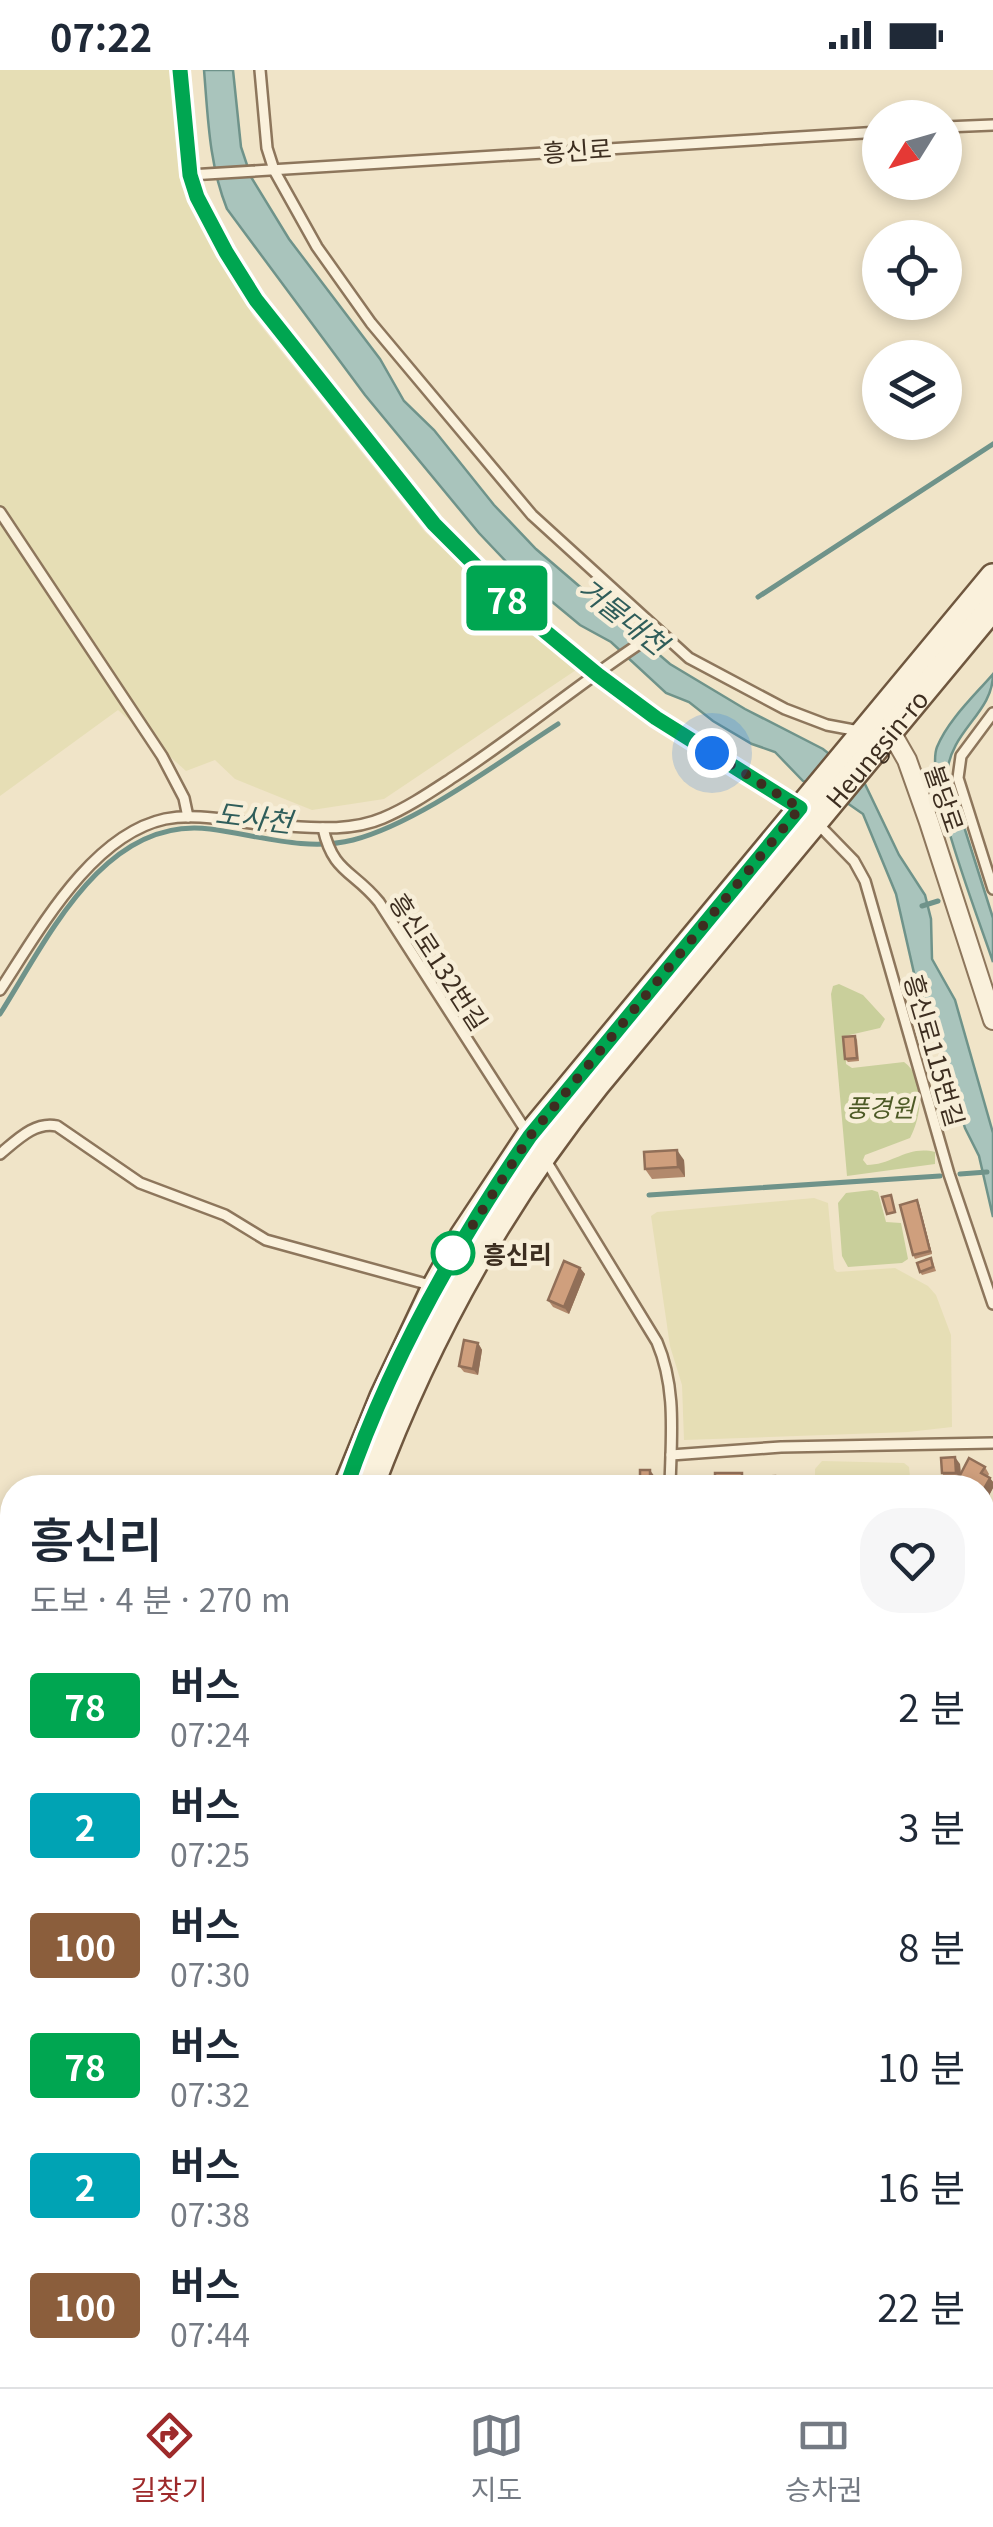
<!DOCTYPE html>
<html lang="ko">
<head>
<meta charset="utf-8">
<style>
  body { margin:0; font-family:Georgia,"Noto Sans KR",serif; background:#f6f6f7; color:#1f2937; height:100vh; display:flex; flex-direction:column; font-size:38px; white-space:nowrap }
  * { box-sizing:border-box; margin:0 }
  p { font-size:32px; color:#747a83 }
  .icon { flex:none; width:55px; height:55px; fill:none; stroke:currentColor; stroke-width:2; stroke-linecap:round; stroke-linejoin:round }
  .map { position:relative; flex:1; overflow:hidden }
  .panel { position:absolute; left:0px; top:1405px; width:995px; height:912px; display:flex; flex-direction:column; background:#fff; border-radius:40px 40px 0 0; box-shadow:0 5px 15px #0003 }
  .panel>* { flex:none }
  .badge { padding:0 20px; border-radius:8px; font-size:35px; line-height:65px }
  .needle { width:65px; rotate:233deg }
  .tools { position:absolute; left:862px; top:30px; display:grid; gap:20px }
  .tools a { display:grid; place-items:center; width:100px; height:100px; border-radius:50%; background:#fff; box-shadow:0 5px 15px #0003; font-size:50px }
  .you { position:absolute; width:50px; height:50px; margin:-25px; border:8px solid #fff; border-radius:50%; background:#1a73e8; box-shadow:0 0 0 15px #1a73e833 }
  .map>.badge { position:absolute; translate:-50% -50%; box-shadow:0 0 0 5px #fff }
  .round { display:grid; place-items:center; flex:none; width:105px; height:105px; border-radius:40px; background:#f6f6f7 }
  .headline { display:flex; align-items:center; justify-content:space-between; height:170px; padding:0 30px }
  h1 { font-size:48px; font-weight:600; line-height:75px }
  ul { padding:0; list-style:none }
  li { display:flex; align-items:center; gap:30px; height:120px; padding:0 30px }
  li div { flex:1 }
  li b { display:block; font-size:38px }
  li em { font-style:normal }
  li .badge { min-width:110px; font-weight:700; text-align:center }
  .status { display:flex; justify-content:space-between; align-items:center; height:70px; padding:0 50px; background:#fff; direction:ltr }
  .status svg { height:28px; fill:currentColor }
  .menu { display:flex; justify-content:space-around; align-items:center; height:140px; border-top:2px solid #e0e1e3; background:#fff; font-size:28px; color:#747a83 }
  .menu a { display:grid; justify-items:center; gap:5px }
  .menu .selected { color:#9e2a2b }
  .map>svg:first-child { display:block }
  .farmland { fill:#e6deb5 }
  .green { fill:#c9cf9b }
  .water { fill:#a9c4bc; stroke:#6f938a; stroke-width:2.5 }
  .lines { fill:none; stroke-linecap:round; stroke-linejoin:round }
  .stream { stroke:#6f938a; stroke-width:5 }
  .lane-casing { stroke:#8d765c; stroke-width:14 }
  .street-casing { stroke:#8d765c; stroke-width:22 }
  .secondary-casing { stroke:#6f573f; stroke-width:30 }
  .lane { stroke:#faf1dc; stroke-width:9 }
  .street { stroke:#faf1dc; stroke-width:18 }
  .secondary { stroke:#faf1dc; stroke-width:25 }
  .wall { fill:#b2896c }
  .shaded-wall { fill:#916f58 }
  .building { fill:#cf9f7d; stroke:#916f58; stroke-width:2.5 }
  .line-casing { stroke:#fff; stroke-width:22 }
  .line { stroke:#00a651; stroke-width:15 }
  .walk { stroke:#3d2e20; stroke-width:10; stroke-dasharray:0 18 }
  .stop-dot { fill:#fff; stroke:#00a651; stroke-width:5 }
  .labels { text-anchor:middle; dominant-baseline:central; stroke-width:9; stroke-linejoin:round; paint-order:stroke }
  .street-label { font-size:25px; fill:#3d2e20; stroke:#f7eed8 }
  .park-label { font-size:25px; font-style:italic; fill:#4d5a26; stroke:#f7eed8 }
  .stop-label { font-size:25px; font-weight:bold; fill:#3d2e20; stroke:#f7eed8; text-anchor:start }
  .water-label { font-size:28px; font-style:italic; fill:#2f5d5a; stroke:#f7eed8 }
</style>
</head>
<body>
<div class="status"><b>07:22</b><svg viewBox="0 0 49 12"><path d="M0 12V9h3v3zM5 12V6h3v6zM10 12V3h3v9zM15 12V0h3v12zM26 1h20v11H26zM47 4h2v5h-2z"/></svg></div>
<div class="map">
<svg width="993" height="2317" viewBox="0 0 993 2317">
  <rect width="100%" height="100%" fill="#f0e4c8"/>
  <g class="farmland">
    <polygon points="0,0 172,0 181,115 253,246 425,462 576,600 384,729 312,740 235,709 215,690 186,701 118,640 0,726"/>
    <polygon points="814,1128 828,1133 834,1199 837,1202 895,1198 928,1216 936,1225 951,1265 952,1357 908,1362 684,1370 682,1315 670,1276 651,1146 657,1142"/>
    <polygon points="822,1391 904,1393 909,1397 911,1417 815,1417 815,1399"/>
    <rect x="983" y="1654" width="10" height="255"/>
    <polygon points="993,1933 993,2178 983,2179 982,1934"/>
    <polygon points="983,2194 993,2200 993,2317 730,2317 726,2305 982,2305"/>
  </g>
  <g class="green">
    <path d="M839,914L863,925L885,949L880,958L845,966L846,994L852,998L904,992C926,1008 922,1046 910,1068L865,1085L863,1090L867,1095C892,1095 908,1075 935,1082V1094L847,1106L831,924L833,916Z"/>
    <polygon points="872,1120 878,1122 886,1152 901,1153 908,1189 902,1193 848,1197 842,1186 838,1133 846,1123"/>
    <polygon points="993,1454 993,1523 983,1526 983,1455"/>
    <polygon points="245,2305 358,2305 349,2317 234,2317"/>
    <polygon points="441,2305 490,2305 497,2317 423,2317"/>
  </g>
  <g class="water">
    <path d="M204,0H233L241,77L251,107L289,169L380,289L404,331L434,360L494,435L536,479L670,594L745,639L823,679L864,712L899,785L925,825L931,849L932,889L955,930L993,1063V1147L979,1086L965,1058L945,992L941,965L914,903L896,824L863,744L827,719L803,711L775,682L752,674L713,651L689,632L666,623L611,572L580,555L515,501L479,463L365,325L227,139C209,94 208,48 204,0Z"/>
    <path d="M993,604C993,643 951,660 947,703L993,848V892C980,852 924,710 937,677C948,650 974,626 993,604Z"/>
  </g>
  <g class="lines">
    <g class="stream">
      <polyline points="758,527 993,374"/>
      <polyline points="922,836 938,831"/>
      <path d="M0,944C47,870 104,745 210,759C257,765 306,782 353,770C418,753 500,691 558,654"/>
      <polyline points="960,1104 987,1102"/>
      <polyline points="649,1125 940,1106"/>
      <polyline points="982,1642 993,1641"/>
      <polyline points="982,2186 993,2186"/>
    </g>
    <g class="lane-casing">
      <g id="lane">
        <path d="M180,0C183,41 181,90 197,128C225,193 272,249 315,305C414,434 520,556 656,649C702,680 751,707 798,737"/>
        <polyline points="260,0 267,78 274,100 317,177 371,253 532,445 689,588 785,639 827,655 859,661"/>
        <polyline points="945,57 993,55"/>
        <polyline points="190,105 880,62"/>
        <polyline points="0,442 162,686 184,728 188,747"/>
        <polyline points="993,643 961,686 958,708 993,819"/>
        <polyline points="818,754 854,791 865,811 949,1104 993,1234"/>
        <path d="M323,758C333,803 353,800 379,832L528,1064"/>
        <path d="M0,920C39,861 91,765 165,749C200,742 236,753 271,755C308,757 348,763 383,748C409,737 432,721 455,706C525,660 589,605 659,561"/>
        <path d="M0,1084C17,1070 35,1051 57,1056L140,1113L225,1145L266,1170L430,1215"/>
        <path d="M545,1089L657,1272C677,1319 671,1367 670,1418"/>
        <polyline points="671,1385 781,1377 993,1373"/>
        <polyline points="982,1916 993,1915"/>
        <polyline points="717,2305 721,2317"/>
      </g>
    </g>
    <g class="street-casing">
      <g id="street">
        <polyline points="887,655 907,690 929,752 993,950"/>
        <polyline points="0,1986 12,1938"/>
      </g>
    </g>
    <g class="secondary-casing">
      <g id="secondary">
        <polyline points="346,1418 383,1327 435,1217 463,1166 530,1065 993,507"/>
        <path id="s1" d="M370,1418C424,1274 500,1134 597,1014L993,537"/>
        <polyline points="130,2317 133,2305"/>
        <polyline points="148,2317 151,2305"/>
      </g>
    </g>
    <use href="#lane" class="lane"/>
    <use href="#street" class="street"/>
    <use href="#secondary" class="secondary"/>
  </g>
  <g class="wall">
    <polygon points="855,966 857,970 859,991 848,992 845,989"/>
    <polygon points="684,1090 685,1107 652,1109 645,1099"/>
    <polygon points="919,1134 932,1184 915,1189 913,1185"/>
    <polygon points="933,1192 936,1201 922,1205 920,1202"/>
    <polygon points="580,1198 585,1204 569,1244 553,1237 548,1230"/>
    <polygon points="478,1273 482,1280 478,1305 464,1302 459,1296"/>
    <polygon points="960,1394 961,1404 985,1397 989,1404 988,1406 993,1412 993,1418 986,1431 982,1430 982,1418 962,1418 958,1410 946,1410 942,1403"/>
  </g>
  <g class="shaded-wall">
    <polygon points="677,1080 684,1090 685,1107 678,1097"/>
    <polygon points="917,1130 919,1134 932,1184 930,1181"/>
    <polygon points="580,1198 585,1204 569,1244 564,1237"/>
    <polygon points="478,1273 482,1280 478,1305 473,1299"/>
    <polygon points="955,1387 960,1394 961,1409 956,1403"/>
    <polygon points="650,1400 657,1410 657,1418 650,1418"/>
    <polygon points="742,1403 746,1410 746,1418 742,1418"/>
    <polygon points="990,1408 993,1412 993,1418 986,1431 982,1427 982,1422"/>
    <polygon points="7,2002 12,2010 12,2031 5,2066 0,2058 0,2034"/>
    <polygon points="588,2305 600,2305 594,2312"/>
  </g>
  <g class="building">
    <polygon points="855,966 857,988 845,989 843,967"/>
    <polygon points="677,1080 678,1097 645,1099 644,1082"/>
    <polygon points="891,1125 895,1142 887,1144 882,1127"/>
    <polygon points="917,1130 930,1181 913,1185 900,1135"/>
    <polygon points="931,1188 933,1197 920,1202 917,1193"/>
    <polygon points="564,1191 580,1198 564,1237 548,1230"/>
    <polygon points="464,1270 478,1273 473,1299 459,1296"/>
    <polygon points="955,1387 956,1403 942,1403 941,1388"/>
    <polygon points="969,1388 985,1397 981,1403 990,1408 982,1422 982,1418 969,1418 957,1411"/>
    <rect x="640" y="1400" width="10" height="18"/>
    <rect x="715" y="1403" width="27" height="15"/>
    <polygon points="775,1406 775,1418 755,1418 755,1407"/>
    <polygon points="986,1534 993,1534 993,1583 988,1583"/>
    <polygon points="988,1592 993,1592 993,1608 990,1608"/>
    <polygon points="989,1610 993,1610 993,1628 990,1628"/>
    <polygon points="0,2000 7,2002 0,2034"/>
    <polygon points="8,2178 12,2184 12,2226 0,2210 0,2183"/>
  </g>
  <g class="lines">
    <g class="line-casing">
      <path id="line" d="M180,0L190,105L197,127L226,182L256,230L434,454L524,544L598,605L656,648L800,738L530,1066C455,1175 389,1292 346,1418"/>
    </g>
    <use href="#line" class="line"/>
    <polyline class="walk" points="453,1183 449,1192 530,1066 800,738 712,683"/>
  </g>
  <circle class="stop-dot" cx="453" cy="1183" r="20"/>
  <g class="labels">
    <g class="street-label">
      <text transform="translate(577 79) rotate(-4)">흥신로</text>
      <text stroke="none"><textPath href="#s1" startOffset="902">Heungsin-ro</textPath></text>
      <text transform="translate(946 728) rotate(71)">불당로</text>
      <text transform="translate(440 891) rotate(57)">흥신로132번길</text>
      <text transform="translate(936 980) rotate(74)">흥신로115번길</text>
    </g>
    <g class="park-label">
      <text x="880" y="1036">풍경원</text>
    </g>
    <g class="stop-label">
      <text x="483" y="1183">흥신리</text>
    </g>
    <g class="water-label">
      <text transform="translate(624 545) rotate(38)">거물대천</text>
      <text transform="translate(254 746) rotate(7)">도사천</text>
    </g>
  </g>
</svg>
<div class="tools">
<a><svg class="needle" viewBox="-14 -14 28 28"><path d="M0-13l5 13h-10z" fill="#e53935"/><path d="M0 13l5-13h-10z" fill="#747a83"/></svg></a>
<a><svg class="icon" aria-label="locate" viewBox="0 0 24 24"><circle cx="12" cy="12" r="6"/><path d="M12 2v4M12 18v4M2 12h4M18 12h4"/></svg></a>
<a><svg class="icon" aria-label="layers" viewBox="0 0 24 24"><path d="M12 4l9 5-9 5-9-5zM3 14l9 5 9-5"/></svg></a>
</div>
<div class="you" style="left:712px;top:683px"></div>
<b class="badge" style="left:507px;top:528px;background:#00a651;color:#fff">78</b>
<section class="panel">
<div class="headline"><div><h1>흥신리</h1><p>도보 · 4 분 · 270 m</p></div><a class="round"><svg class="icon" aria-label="heart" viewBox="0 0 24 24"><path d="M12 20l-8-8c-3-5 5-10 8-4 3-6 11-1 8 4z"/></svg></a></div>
<ul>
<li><span class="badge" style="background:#00a651;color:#fff">78</span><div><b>버스</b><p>07:24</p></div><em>2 분</em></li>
<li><span class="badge" style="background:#00a3b4;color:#fff">2</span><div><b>버스</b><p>07:25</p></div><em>3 분</em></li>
<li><span class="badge" style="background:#8b5e3c;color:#fff">100</span><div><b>버스</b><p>07:30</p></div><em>8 분</em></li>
<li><span class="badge" style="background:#00a651;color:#fff">78</span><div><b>버스</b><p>07:32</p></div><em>10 분</em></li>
<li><span class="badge" style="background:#00a3b4;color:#fff">2</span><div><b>버스</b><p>07:38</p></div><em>16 분</em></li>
<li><span class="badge" style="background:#8b5e3c;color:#fff">100</span><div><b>버스</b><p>07:44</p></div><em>22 분</em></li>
</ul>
</section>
</div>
<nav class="menu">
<a class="selected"><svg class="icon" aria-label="directions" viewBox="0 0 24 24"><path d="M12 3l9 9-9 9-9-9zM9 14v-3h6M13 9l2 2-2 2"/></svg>길찾기</a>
<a><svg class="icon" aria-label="map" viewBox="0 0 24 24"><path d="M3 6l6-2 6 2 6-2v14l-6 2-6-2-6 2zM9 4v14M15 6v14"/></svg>지도</a>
<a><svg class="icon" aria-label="tickets" viewBox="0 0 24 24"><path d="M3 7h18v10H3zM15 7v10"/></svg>승차권</a>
</nav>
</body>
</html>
